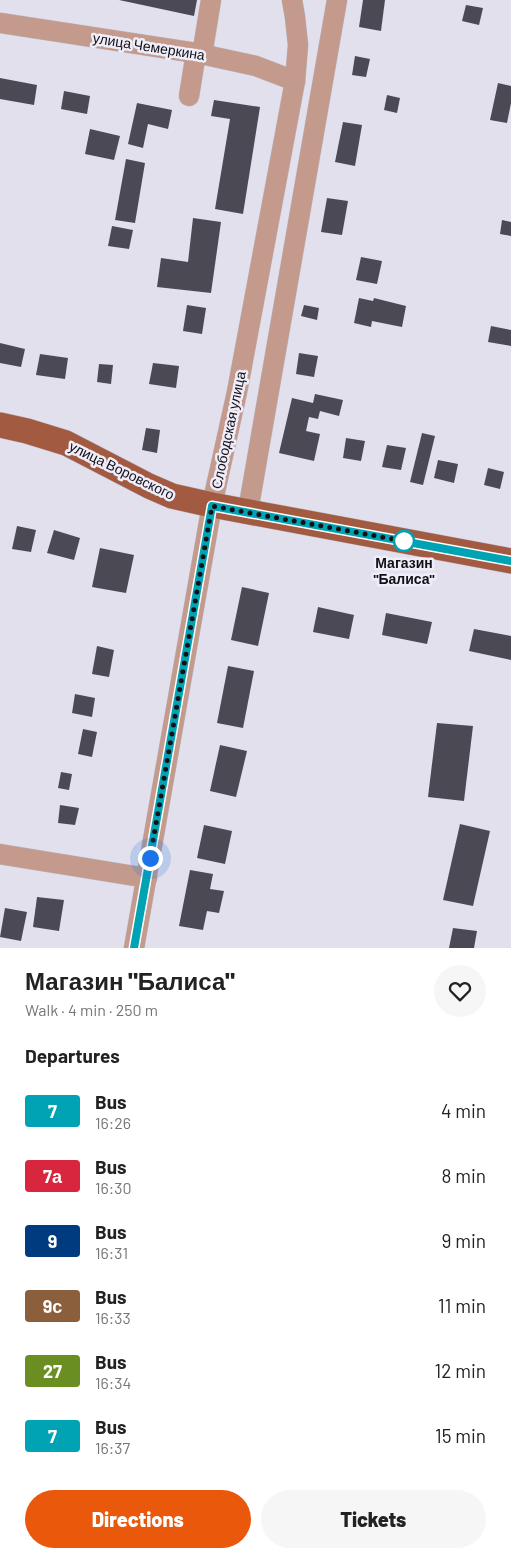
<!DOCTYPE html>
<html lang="en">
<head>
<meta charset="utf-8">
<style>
  body { margin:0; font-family:Barlow,sans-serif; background:#f6f6f6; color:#222; height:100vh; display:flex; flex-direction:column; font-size:19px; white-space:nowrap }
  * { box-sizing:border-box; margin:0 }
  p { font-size:16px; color:#767676 }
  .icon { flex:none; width:28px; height:28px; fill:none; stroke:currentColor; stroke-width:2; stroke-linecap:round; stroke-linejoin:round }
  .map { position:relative; height:948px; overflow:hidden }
  .sheet { display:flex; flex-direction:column; background:#fff; flex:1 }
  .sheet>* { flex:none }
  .badge { padding:0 10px; border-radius:4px; font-size:18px; line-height:32px }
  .you { position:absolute; width:25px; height:25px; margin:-12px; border:4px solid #fff; border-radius:50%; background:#1a73e8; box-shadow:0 0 0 8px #1a73e833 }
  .map>.badge { position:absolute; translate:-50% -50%; box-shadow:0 0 0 2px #fff }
  h2 { padding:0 25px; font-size:19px; line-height:45px }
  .round { display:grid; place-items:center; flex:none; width:52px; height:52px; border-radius:26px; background:#f6f6f6 }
  .head { display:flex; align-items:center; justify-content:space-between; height:85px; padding:0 25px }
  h1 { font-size:24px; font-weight:800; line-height:38px }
  .cta { display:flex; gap:10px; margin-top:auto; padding:10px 25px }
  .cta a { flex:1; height:58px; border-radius:30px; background:#ea580c; color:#fff; font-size:20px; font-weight:800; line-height:58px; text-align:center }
  .cta a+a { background:#f6f6f6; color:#222 }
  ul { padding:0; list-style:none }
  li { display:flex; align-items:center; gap:15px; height:65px; padding:0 25px }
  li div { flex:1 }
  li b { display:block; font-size:19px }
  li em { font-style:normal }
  li .badge { min-width:55px; font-weight:700; text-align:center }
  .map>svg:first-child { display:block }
  .building { fill:#4b4a54 }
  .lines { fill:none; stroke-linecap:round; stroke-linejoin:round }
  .minor-casing { stroke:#bdbbc6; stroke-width:21 }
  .major-casing { stroke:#bdbbc6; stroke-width:26 }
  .minor { stroke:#c39a8b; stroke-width:20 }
  .major { stroke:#a25a40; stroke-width:25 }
  .line-casing { stroke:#fff; stroke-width:11 }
  .line { stroke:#00a3b4; stroke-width:8 }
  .walk { stroke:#111014; stroke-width:5; stroke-dasharray:0 9 }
  .stop-dot { fill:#fff; stroke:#00a3b4; stroke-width:2.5 }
  .labels { text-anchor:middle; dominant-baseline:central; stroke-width:5; stroke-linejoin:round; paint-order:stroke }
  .street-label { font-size:14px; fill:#111014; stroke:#f0edfa }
  .stop-label { font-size:14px; font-weight:bold; fill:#111014; stroke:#f0edfa }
</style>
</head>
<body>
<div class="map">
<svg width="511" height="948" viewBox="0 0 511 948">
  <rect width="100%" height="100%" fill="#e3e0ed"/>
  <g class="building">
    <polygon points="119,0 197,0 194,16"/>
    <polygon points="363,0 385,0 381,31 359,27"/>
    <polygon points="466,5 483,8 479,25 462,21"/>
    <polygon points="355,56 370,59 366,77 352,75"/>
    <polygon points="0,78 37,85 34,105 0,99"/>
    <polygon points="498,83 511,86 511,103 507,123 490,120"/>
    <polygon points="64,91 90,96 87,114 61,109"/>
    <polygon points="387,95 400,98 397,113 384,110"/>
    <polygon points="214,100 260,107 243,214 215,209 230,119 211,116"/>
    <polygon points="137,103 172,110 168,129 148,124 143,148 128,144"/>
    <polygon points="343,122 362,125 355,166 335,162"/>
    <polygon points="90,129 120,136 114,160 85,154"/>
    <polygon points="126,159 145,163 135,223 115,220"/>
    <polygon points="327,198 348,201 342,235 321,232"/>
    <polygon points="193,218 221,222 211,293 157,287 161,258 188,262"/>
    <polygon points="502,220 511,222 511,236 500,234"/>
    <polygon points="112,226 133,230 129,249 108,246"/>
    <polygon points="361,257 382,261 377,284 356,280"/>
    <polygon points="359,298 373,301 374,298 406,306 402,327 372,321 371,327 354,323"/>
    <polygon points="187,305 206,308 202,334 183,331"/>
    <polygon points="304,305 319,308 317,320 301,316"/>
    <polygon points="491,326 511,330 511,346 488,342"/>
    <polygon points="0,343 25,349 21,367 0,363"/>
    <polygon points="299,353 318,356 314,377 296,374"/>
    <polygon points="40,354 68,358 65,379 36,375"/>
    <polygon points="153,363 179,366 176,388 149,384"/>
    <polygon points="99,364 113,365 111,384 97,382"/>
    <polygon points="315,394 343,400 339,416 320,411 318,419 309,417 306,431 320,434 314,461 279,453 292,398 313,403"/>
    <polygon points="146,428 160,430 157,453 142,450"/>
    <polygon points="422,433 435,436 423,485 410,482"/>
    <polygon points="346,438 365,441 361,461 343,458"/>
    <polygon points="387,445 406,448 401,470 382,467"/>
    <polygon points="438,460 458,464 454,483 434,478"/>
    <polygon points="488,468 504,472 500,489 484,485"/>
    <polygon points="17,526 36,530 31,552 12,549"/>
    <polygon points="54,530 80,538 74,560 47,553"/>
    <polygon points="100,548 134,555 126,593 92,587"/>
    <polygon points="242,587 269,593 258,646 231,640"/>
    <polygon points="318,607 354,615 349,639 313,632"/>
    <polygon points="386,613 432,622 427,644 382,635"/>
    <polygon points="474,629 511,636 511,660 469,651"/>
    <polygon points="97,646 114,650 109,677 92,674"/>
    <polygon points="228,666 254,671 243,728 217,723"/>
    <polygon points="75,694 95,698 92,717 72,713"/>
    <polygon points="437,723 473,726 464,801 428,797"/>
    <polygon points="83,729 97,732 92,757 78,754"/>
    <polygon points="220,745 247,751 236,797 210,791"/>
    <polygon points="61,772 72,774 69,790 58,788"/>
    <polygon points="60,805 79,808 75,825 58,823"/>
    <polygon points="460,824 490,831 473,906 443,900"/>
    <polygon points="204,825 232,831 225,864 197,858"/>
    <polygon points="190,870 213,874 210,889 224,891 219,913 207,911 203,930 179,926"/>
    <polygon points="37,897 64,900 59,931 33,927"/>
    <polygon points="5,908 27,912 21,941 0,937"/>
    <polygon points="453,928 477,931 474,948 449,948"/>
  </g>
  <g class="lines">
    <g class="minor-casing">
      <g id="minor">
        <polyline points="0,23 196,53 256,66 295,81"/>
        <polyline points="202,55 211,0"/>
        <polyline points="189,96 196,53"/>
        <polyline points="248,511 337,0"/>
        <polyline points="0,854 147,878"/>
        <polyline points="134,948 212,505 237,392 295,81 298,45 295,17 292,0"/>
      </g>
    </g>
    <g class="major-casing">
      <polyline id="major" points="0,425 27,431 66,443 149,486 172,496 212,505 511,561"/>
    </g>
    <use href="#minor" class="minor"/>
    <use href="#major" class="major"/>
  </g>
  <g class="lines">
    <g class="line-casing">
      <polyline id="line" points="134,948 212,506 511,561"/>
    </g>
    <use href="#line" class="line"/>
    <polyline class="walk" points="150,858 212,506 404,541"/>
  </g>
  <circle class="stop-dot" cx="404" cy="541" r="10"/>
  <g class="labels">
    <g class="street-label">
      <text transform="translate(149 46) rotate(9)">улица Чемеркина</text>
      <text transform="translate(228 430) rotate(-78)">Слободская улица</text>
      <text transform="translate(122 470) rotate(26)">улица Воровского</text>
    </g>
    <g class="stop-label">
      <text x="404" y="562">Магазин<tspan x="404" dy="16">"Балиса"</tspan></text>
    </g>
  </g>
</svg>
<div class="you" style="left:150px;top:858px"></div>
</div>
<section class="sheet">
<div class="head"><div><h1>Магазин &quot;Балиса&quot;</h1><p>Walk · 4 min · 250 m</p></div><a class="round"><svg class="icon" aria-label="heart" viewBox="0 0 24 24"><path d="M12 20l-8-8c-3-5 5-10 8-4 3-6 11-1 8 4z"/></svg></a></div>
<h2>Departures</h2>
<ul>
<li><span class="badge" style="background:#00a3b4;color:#fff">7</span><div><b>Bus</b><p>16:26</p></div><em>4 min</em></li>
<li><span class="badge" style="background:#d7263d;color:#fff">7а</span><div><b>Bus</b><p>16:30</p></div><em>8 min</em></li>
<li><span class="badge" style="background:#003b80;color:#fff">9</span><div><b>Bus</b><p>16:31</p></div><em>9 min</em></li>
<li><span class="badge" style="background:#8b5e3c;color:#fff">9с</span><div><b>Bus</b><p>16:33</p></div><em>11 min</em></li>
<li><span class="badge" style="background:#6b8e23;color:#fff">27</span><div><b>Bus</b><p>16:34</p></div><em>12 min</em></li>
<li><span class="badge" style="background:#00a3b4;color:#fff">7</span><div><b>Bus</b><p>16:37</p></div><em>15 min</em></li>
</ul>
<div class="cta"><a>Directions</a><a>Tickets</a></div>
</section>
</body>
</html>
